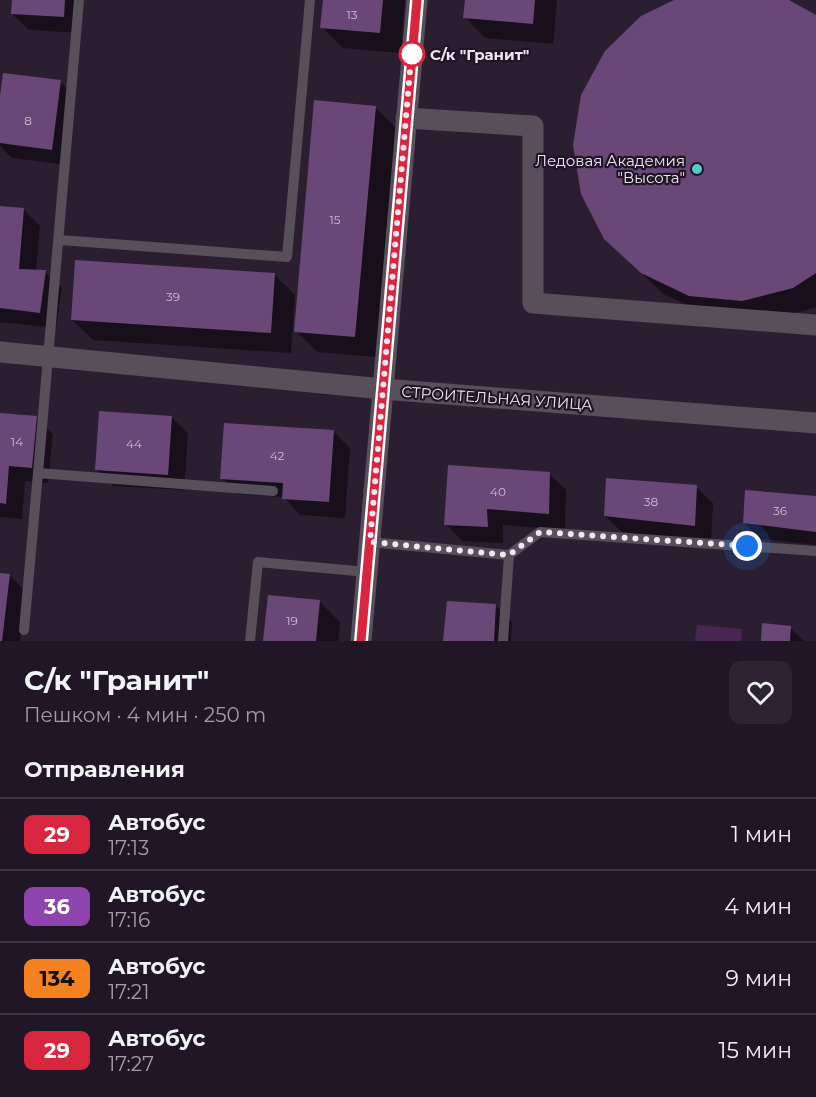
<!DOCTYPE html>
<html lang="ru">
<head>
<meta charset="utf-8">
<style>
  body { margin:0; font-family:Montserrat,sans-serif; background:#2d2332; color:#f1f3f6; height:100vh; display:flex; flex-direction:column; font-size:22px; white-space:nowrap }
  * { box-sizing:border-box; margin:0 }
  p { font-size:20px; color:#a29fa7 }
  .icon { flex:none; width:33px; height:33px; fill:none; stroke:currentColor; stroke-width:2; stroke-linecap:round; stroke-linejoin:round }
  .map { position:relative; height:641px; overflow:hidden }
  .sheet { display:flex; flex-direction:column; background:#211625; flex:1 }
  .sheet>* { flex:none }
  .badge { padding:0 12px; border-radius:9px; font-size:21px; line-height:39px }
  .you { position:absolute; width:30px; height:30px; margin:-15px; border:4px solid #fff; border-radius:50%; background:#1a73e8; box-shadow:0 0 0 9px #1a73e833 }
  .map>.badge { position:absolute; translate:-50% -50%; box-shadow:0 0 0 3px #fff }
  h2 { padding:0 24px; font-size:22px; line-height:54px }
  .round { display:grid; place-items:center; flex:none; width:63px; height:63px; border-radius:12px; background:#2d2332 }
  .overview { display:flex; align-items:center; justify-content:space-between; height:102px; padding:0 24px }
  h1 { font-size:28px; font-weight:700; line-height:45px }
  ul { padding:0; list-style:none }
  li { display:flex; align-items:center; gap:18px; height:72px; padding:0 24px; border-top:2px solid #3e3542 }
  li div { flex:1 }
  li b { display:block; font-size:22px }
  li em { font-style:normal }
  li .badge { min-width:66px; font-weight:700; text-align:center }
  .map>svg:first-child { display:block }
  .garden { fill:#472653 }
  .shadow { fill:#0007 }
  .building { fill:#694776 }
  .lines { fill:none; stroke-linecap:round; stroke-linejoin:round }
  .lane { stroke:#57505a; stroke-width:10 }
  .street { stroke:#57505a; stroke-width:21 }
  .line-casing { stroke:#fff; stroke-width:14 }
  .line { stroke:#d7263d; stroke-width:9 }
  .walk { stroke:#f1e7f4; stroke-width:6; stroke-dasharray:0 10.8 }
  .stop-dot { fill:#fff; stroke:#d7263d; stroke-width:3 }
  .poi-dot { fill:#53cdcb; stroke:#221427; stroke-width:2 }
  .labels { text-anchor:middle; dominant-baseline:central; stroke-width:4.5; stroke-linejoin:round; paint-order:stroke }
  .number-label { font-size:12px; fill:#cfbfd4 }
  .stop-label { font-size:15px; font-weight:bold; fill:#f1e7f4; stroke:#221427; text-anchor:start }
  .poi-label { font-size:15px; fill:#f1e7f4; stroke:#221427; text-anchor:end }
  .street-label { font-size:15px; fill:#f1e7f4; stroke:#221427 }
</style>
</head>
<body>
<div class="map">
<svg width="816" height="641" viewBox="0 0 816 641">
  <rect width="100%" height="100%" fill="#2c1e31"/>
  <polygon class="garden" points="697,625 742,629 741,641 695,641"/>
  <g class="shadow">
    <polygon points="13,0 82,0 80,33 29,30 12,14"/>
    <polygon points="325,0 405,0 401,53 343,48 322,27"/>
    <polygon points="466,0 557,0 553,44 485,38 465,17"/>
    <polygon points="677,0 786,0 816,17 816,307 814,308 763,321 711,316 663,294 627,259"/>
    <polygon points="60,81 76,98 67,165 12,158 0,146 0,108"/>
    <polygon points="375,107 396,128 376,357 317,352 296,331"/>
    <polygon points="0,207 24,210 40,226 36,271 45,272 62,288 56,328 0,322"/>
    <polygon points="274,274 295,295 291,353 93,340 72,320"/>
    <polygon points="0,415 36,418 53,434 48,483 25,481 22,519 0,517"/>
    <polygon points="172,417 188,434 184,490 113,486 96,469"/>
    <polygon points="334,432 350,448 345,518 300,515 284,497 238,494 222,478"/>
    <polygon points="549,474 566,490 565,530 503,525 503,543 462,541 446,524"/>
    <polygon points="696,487 713,503 711,542 622,532 605,516"/>
    <polygon points="816,498 816,545 761,539 744,523"/>
    <polygon points="0,574 10,575 26,592 20,641 0,641"/>
    <polygon points="269,597 319,601 340,622 338,641 265,641"/>
    <polygon points="448,602 496,606 512,622 511,641 444,641"/>
    <polygon points="763,625 790,628 804,641 762,641"/>
  </g>
  <g class="building">
    <polygon points="12,0 65,0 64,17 11,14"/>
    <polygon points="323,0 383,0 380,33 320,28"/>
    <polygon points="465,0 535,0 533,24 463,18"/>
    <polygon points="674,0 789,0 816,15 816,273 793,288 742,301 689,296 641,273 604,239 581,194 573,145 581,95 605,51 641,16"/>
    <polygon points="3,73 61,80 52,150 0,143 0,96"/>
    <polygon points="314,100 376,106 355,337 294,332"/>
    <polygon points="0,206 24,208 19,269 46,270 40,313 0,308"/>
    <polygon points="75,260 275,273 271,333 71,320"/>
    <polygon points="99,411 172,416 168,475 95,470"/>
    <polygon points="0,413 37,416 32,468 9,466 6,504 0,503"/>
    <polygon points="224,423 334,430 329,502 282,499 283,483 220,479"/>
    <polygon points="448,465 550,472 549,514 487,509 488,527 444,525"/>
    <polygon points="606,478 697,485 695,526 604,516"/>
    <polygon points="745,490 816,496 816,532 743,523"/>
    <polygon points="0,573 10,574 2,641 0,641"/>
    <polygon points="268,595 320,600 316,641 263,641"/>
    <polygon points="447,601 496,604 494,641 443,641"/>
    <polygon points="762,623 791,626 790,641 761,641"/>
  </g>
  <g class="lines">
    <g class="lane">
      <polyline points="60,240 287,257 310,0"/>
      <polyline points="38,473 79,0"/>
      <polyline points="370,542 509,555"/>
      <polyline points="24,630 38,473 273,491"/>
      <polyline points="250,641 258,562 367,572"/>
      <polyline points="503,641 509,555 540,532 816,551"/>
    </g>
    <g class="street">
      <polyline points="406,118 533,126 533,303 816,325"/>
      <polyline points="0,352 383,389 816,423"/>
      <polyline points="361,641 417,0"/>
    </g>
  </g>
  <g class="lines">
    <g class="line-casing">
      <polyline id="line" points="361,641 417,0"/>
    </g>
    <use href="#line" class="line"/>
    <polyline class="walk" points="412,54 412,47 370,542 509,555 540,532 747,546"/>
  </g>
  <circle class="stop-dot" cx="412" cy="54" r="12"/>
  <circle class="poi-dot" cx="697" cy="169" r="6"/>
  <g class="labels">
    <g class="number-label">
      <text x="352" y="14">13</text>
      <text x="28" y="120">8</text>
      <text x="335" y="219">15</text>
      <text x="173" y="296">39</text>
      <text x="17" y="441">14</text>
      <text x="134" y="443">44</text>
      <text x="277" y="455">42</text>
      <text x="498" y="491">40</text>
      <text x="651" y="501">38</text>
      <text x="780" y="510">36</text>
      <text x="292" y="620">19</text>
    </g>
    <g class="stop-label">
      <text x="430" y="54">С/к "Гранит"</text>
    </g>
    <g class="poi-label">
      <text x="685" y="160">Ледовая Академия<tspan x="685" dy="17">"Высота"</tspan></text>
    </g>
    <g class="street-label">
      <text transform="translate(497 398) rotate(4)">СТРОИТЕЛЬНАЯ УЛИЦА</text>
    </g>
  </g>
</svg>
<div class="you" style="left:747px;top:546px"></div>
</div>
<section class="sheet">
<div class="overview"><div><h1>С/к &quot;Гранит&quot;</h1><p>Пешком · 4 мин · 250 m</p></div><a class="round"><svg class="icon" aria-label="heart" viewBox="0 0 24 24"><path d="M12 20l-8-8c-3-5 5-10 8-4 3-6 11-1 8 4z"/></svg></a></div>
<h2>Отправления</h2>
<ul>
<li><span class="badge" style="background:#d7263d;color:#fff">29</span><div><b>Автобус</b><p>17:13</p></div><em>1 мин</em></li>
<li><span class="badge" style="background:#8e44ad;color:#fff">36</span><div><b>Автобус</b><p>17:16</p></div><em>4 мин</em></li>
<li><span class="badge" style="background:#f58220;color:#111">134</span><div><b>Автобус</b><p>17:21</p></div><em>9 мин</em></li>
<li><span class="badge" style="background:#d7263d;color:#fff">29</span><div><b>Автобус</b><p>17:27</p></div><em>15 мин</em></li>
</ul>
</section>
</body>
</html>
